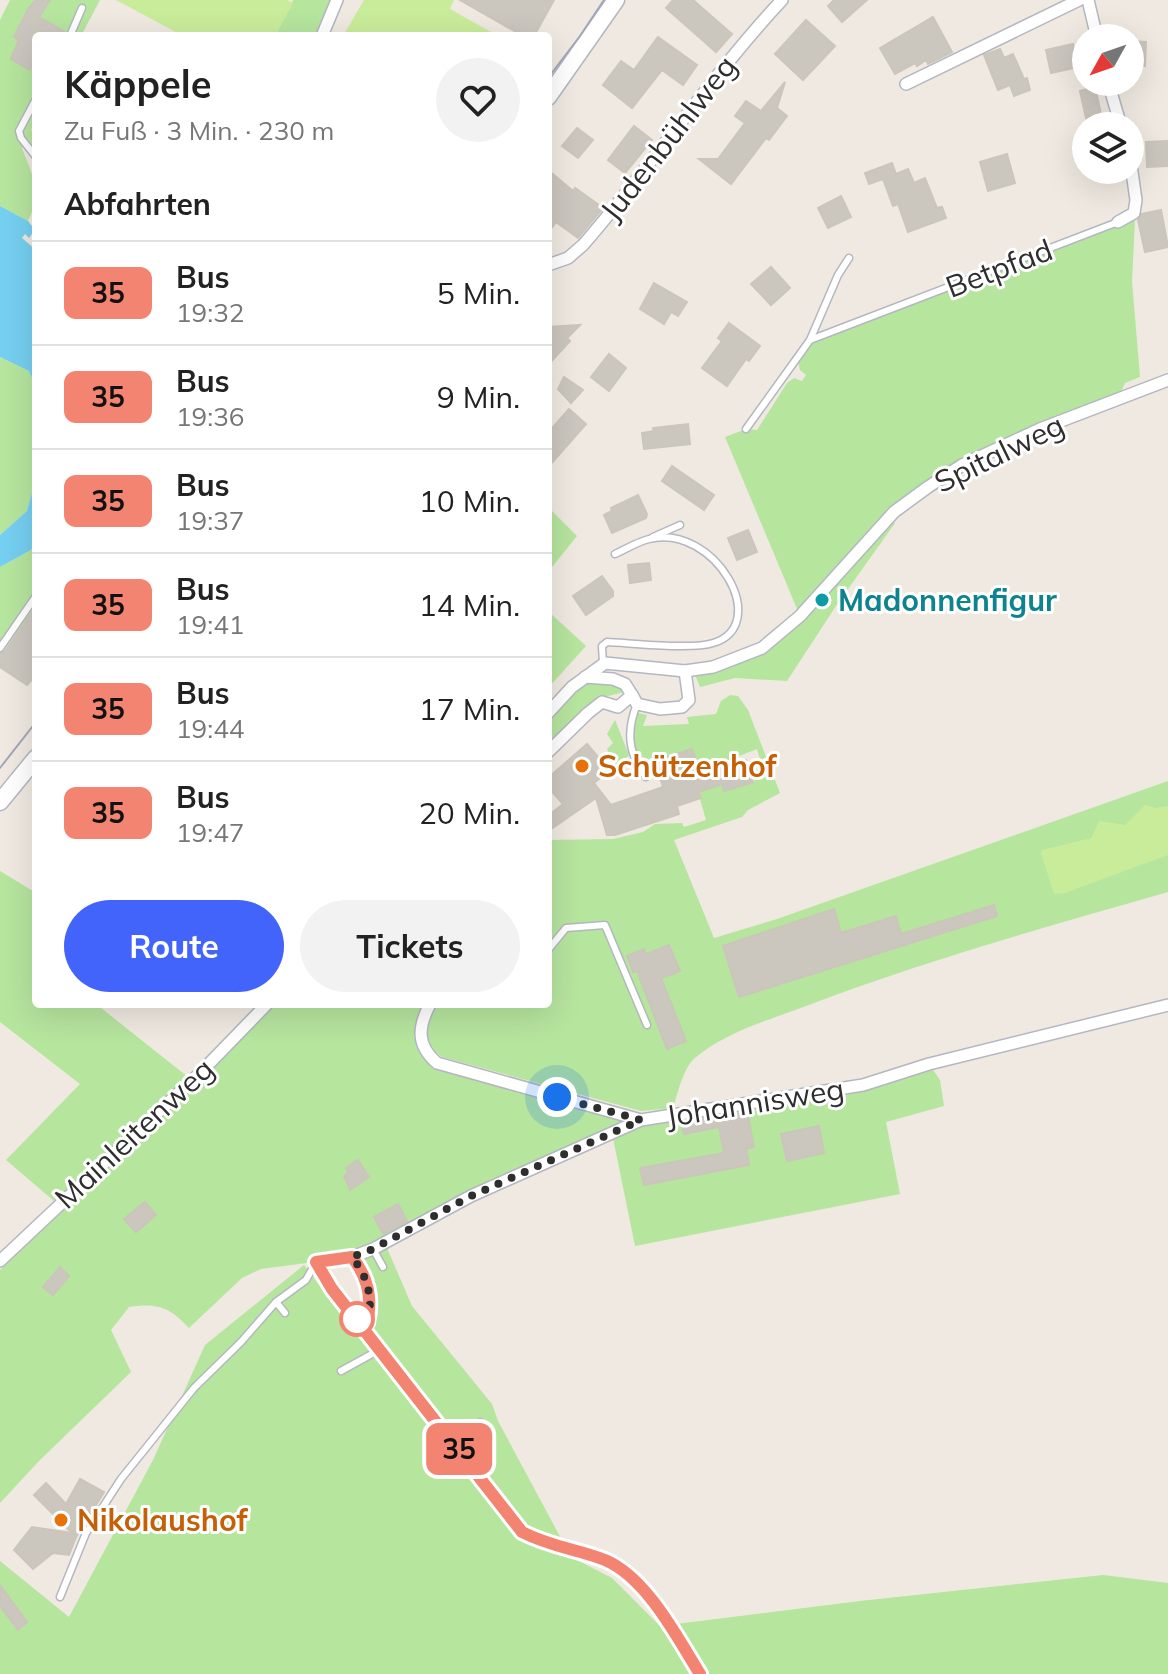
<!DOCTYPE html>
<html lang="de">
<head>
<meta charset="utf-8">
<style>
  body { margin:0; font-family:Mulish,sans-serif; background:#f2f2f2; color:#222; height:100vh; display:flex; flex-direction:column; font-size:30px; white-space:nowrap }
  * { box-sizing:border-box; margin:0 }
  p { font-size:26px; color:#767676 }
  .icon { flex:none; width:44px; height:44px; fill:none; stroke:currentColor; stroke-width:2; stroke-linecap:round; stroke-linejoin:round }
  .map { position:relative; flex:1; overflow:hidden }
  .details { position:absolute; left:32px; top:32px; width:520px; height:976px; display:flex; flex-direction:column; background:#fff; border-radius:8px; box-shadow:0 8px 32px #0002 }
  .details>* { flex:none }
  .badge { padding:0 16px; border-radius:12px; font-size:28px; line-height:52px }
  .needle { width:52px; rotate:230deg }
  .buttons { position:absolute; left:1072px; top:24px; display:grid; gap:16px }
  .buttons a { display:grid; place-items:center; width:72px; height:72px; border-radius:50%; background:#fff; box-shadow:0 8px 32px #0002; font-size:40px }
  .you { position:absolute; width:40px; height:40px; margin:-20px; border:6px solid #fff; border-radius:50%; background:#1a73e8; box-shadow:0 0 0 12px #1a73e833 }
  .map>.badge { position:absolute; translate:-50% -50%; box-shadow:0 0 0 4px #fff }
  h2 { padding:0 32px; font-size:30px; line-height:72px }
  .round { display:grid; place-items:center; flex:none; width:84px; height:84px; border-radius:42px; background:#f2f2f2 }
  .headline { display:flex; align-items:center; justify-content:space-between; height:136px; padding:0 32px }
  h1 { font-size:38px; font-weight:700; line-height:60px }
  .button { display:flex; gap:16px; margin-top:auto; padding:16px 32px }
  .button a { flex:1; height:92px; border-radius:48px; background:#4264fb; color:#fff; font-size:32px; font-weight:700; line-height:92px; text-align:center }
  .button a+a { background:#f2f2f2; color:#222 }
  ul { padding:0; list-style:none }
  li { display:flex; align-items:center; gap:24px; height:104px; padding:0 32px; border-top:2px solid #e0e0e0 }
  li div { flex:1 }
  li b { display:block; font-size:30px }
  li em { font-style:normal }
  li .badge { min-width:88px; font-weight:700; text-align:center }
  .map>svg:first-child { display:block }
  .green { fill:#b6e59e; fill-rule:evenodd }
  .pitch { fill:#c9ec9a }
  .water { fill:#75cff0 }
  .building { fill:#cbc7bf; stroke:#cbc5ba; stroke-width:2 }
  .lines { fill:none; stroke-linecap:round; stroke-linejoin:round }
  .lane-casing { stroke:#b4b7c1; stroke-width:9 }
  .street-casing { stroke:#b4b7c1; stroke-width:14 }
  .secondary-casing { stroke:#b4b7c1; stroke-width:19 }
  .lane { stroke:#fff; stroke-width:6 }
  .street { stroke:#fff; stroke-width:11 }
  .secondary { stroke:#fff; stroke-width:16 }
  .tram { stroke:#a3a6b8; stroke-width:2 }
  .line-casing { stroke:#fff; stroke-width:18 }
  .line { stroke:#f48472; stroke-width:12 }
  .walk { stroke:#2e2e2e; stroke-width:8; stroke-dasharray:0 14.4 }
  .culture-dot { fill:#0f9aa8; stroke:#fff; stroke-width:3 }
  .food-dot { fill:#e8710a; stroke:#fff; stroke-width:3 }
  .stop-dot { fill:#fff; stroke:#f48472; stroke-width:4 }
  .labels { text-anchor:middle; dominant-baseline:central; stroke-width:6; stroke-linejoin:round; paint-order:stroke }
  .street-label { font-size:30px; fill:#2e2e2e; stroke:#fff }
  .culture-label { font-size:30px; font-weight:bold; fill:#0d838f; stroke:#fff; text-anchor:start }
  .food-label { font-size:30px; font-weight:bold; fill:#c56008; stroke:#fff; text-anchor:start }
</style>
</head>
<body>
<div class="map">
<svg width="1168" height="1674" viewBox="0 0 1168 1674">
  <rect width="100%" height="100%" fill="#efe9e1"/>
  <g class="green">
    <path d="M10,0H100L81,36H36V120L31,130L36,133V150L27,138L22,148C33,177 43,192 28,221L0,206V20Z"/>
    <polygon points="293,0 331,0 316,36 275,36"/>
    <polygon points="1135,220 1132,281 1140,377 1125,383 1118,398 928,487 890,522 895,523 836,606 787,681 735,678 700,687 695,675 746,655 800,616 725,437 746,429 757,430 787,383 794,378 802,381 806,375 800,370 797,357 810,340 1118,224 1123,230 1120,224"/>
    <polygon points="0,357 29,371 36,388 36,478 27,511 0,535"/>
    <polygon points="548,507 577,536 548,572"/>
    <polygon points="36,541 36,607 0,655 0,567 31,550"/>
    <polygon points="548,611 586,646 548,688"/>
    <polygon points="584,683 610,684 628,691 600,698 548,746 548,722"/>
    <path d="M730,695L738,696L748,710L780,793L748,810L742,817L674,840L714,938L777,919L1168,781V892C1046,927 924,961 806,1006C769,1020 726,1032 695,1058C683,1068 678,1093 673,1108L641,1111L442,1057C420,1042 425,1025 436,1004H548V840L613,839L643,832L655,824L682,823L684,827L706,820L698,792L706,789L692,749L655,761L640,756L635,763L629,725L634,712L647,715L643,726L689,724L687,717L716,714L721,701ZM757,749L760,759L754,782L724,791L717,769L729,760Z"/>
    <polygon points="615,720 629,755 619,766 608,768 605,765 612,759 607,749 613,743 607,734"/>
    <polygon points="0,871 36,893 36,1004 96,1004 188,1077 54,1201 6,1160 80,1084 0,1022"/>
    <path d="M274,1004H430L423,1017L430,1057L641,1120L863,1085L929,1064L940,1080L944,1106L886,1122L900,1194L635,1246L613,1138L475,1201L387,1248L412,1306L492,1404L498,1421L571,1557L612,1578L660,1626L860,1601L1103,1575L1168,1583V1674H0V1561L69,1617L153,1460L205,1345L304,1265L361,1339L408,1391L458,1459L365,1329L370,1310L352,1257L261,1269L242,1278L189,1328C169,1306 156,1303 129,1307L111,1330L131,1372L39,1461L0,1503V1270L204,1075Z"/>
  </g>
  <g class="pitch">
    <polygon points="116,0 287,0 293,3 275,36 183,36"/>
    <polygon points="364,0 454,0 450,9 491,32 488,36 343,36"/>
    <polygon points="1145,805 1156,808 1168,806 1168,855 1065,893 1054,894 1041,853 1042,850 1091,838 1099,821 1125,825"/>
  </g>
  <g class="water">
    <polygon points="0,206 28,221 35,230 29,238 25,234 22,238 36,250 36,388 29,371 0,357"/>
    <polygon points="36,478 36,541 31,550 0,567 0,535 27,511"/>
  </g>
  <g class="building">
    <polygon points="36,0 50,0 39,17 65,32 64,36 49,36 36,29 36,57 30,70 11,59 19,39 14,37 28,9"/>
    <polygon points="460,0 554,0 534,36 523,36"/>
    <polygon points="673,0 693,0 732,34 716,52 666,8"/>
    <polygon points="834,0 867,0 842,22 828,6"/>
    <polygon points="933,17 952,52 928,64 926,60 917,66 915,63 895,74 880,48"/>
    <polygon points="806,20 835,46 803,80 775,54"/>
    <polygon points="658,37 697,65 683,85 662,70 632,108 603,85 621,61 634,70"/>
    <polygon points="1130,41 1146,42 1145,66 1130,66"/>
    <polygon points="1073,44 1078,67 1051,73 1046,50"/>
    <polygon points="1000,49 1004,58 1013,54 1024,79 1027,78 1030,90 1014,96 1010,85 998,90 984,55"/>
    <polygon points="785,82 777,108 787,116 769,140 766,138 731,184 699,159 718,159 745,123 735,116 746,101 761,111"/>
    <polygon points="1095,87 1101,114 1086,118 1080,91"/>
    <polygon points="634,126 652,140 625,173 608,160"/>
    <polygon points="577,128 593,140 578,158 562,146"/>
    <polygon points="1168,141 1168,166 1147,167 1146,142"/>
    <polygon points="1007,154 1015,183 988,191 980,162"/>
    <polygon points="892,163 896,174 908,169 914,183 925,178 937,208 942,207 946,218 908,232 898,204 893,206 883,179 869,184 865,173"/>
    <polygon points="548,170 573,191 575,188 603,208 578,238 556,222 548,233 548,203 553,196 548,193"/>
    <polygon points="841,196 851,217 828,228 818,208"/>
    <polygon points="1161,210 1168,247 1145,252 1138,220 1142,214"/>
    <polygon points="771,267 790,288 771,305 751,284"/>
    <polygon points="654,283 687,302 678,316 671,312 664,324 640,309"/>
    <polygon points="729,323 760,346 749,361 746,359 727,386 702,368 722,341 718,338"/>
    <polygon points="580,325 567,338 570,341 548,365 548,327"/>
    <polygon points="609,354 626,368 609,391 591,377"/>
    <polygon points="564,377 583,390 571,403 558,389"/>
    <polygon points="569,409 586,424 548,467 548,433"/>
    <polygon points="688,424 690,444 644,449 642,433 654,431 653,428"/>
    <polygon points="672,466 714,495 704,510 662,481"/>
    <polygon points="638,495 647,514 646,518 612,533 604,515 612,511 611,508"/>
    <polygon points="748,530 757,552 737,560 728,538"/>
    <polygon points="649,563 651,580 630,583 628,565"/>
    <polygon points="602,576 613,591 613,596 586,615 573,596"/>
    <polygon points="36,607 36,675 27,685 0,667 0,654 5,651"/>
    <polygon points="587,744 605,765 595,775 599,779 594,783 611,805 663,787 655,761 692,749 701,774 746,760 753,782 724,791 722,784 698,792 701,798 677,806 679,814 615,835 607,835 596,798 548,831 548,816 563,804 548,787 548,778"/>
    <polygon points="994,905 997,916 739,997 723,946 834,909 841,933 896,916 901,934"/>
    <polygon points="669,945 680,971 661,978 686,1041 667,1049 637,971 633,972 627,956 644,949 646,954"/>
    <polygon points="747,1112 754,1147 746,1149 749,1165 644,1185 640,1168 724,1153 719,1127 684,1134 682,1126 706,1118"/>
    <polygon points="819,1126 824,1153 787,1161 781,1134"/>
    <polygon points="358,1160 369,1177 350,1190 344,1176 349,1172 346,1168"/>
    <polygon points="145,1202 156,1215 136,1232 124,1219"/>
    <polygon points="398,1204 407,1221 383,1234 374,1217"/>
    <polygon points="60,1267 69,1276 53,1295 43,1287"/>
    <polygon points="80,1479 104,1492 76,1537 69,1555 53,1553 33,1569 14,1550 32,1527 72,1533 34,1495 46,1483 66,1504"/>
    <polygon points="0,1585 27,1622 18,1630 0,1606"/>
  </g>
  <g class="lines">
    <g class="lane-casing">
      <g id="lane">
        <polyline points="70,36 82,8"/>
        <polyline points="36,99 19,131 21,138 36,157"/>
        <polyline points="810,340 838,275 849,258"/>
        <polyline points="746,429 810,340 1118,222"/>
        <polyline points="653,537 680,525"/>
        <polyline points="0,648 36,596"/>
        <path d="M603,664L602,646L607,642C631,643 692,650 713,643C773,625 715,523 649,539C637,542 626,549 615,554"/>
        <path d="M637,704C626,731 628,754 646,777"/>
        <polyline points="548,950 566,928 605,925 647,1025"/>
        <polyline points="373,1249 383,1267"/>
        <polyline points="276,1302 285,1313"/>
        <polyline points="341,1371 381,1349"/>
        <polyline points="457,1447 474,1433 480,1422"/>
        <polyline points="60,1597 86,1533 121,1479 194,1388 241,1342 276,1302 306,1280 316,1262"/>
      </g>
    </g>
    <g class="street-casing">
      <g id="street">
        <polyline points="1088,0 1097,38"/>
        <polyline points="322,36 337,0"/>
        <polyline points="1108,82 1121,126"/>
        <polyline points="906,84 1079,0"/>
        <polyline points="1118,222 1134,213 1136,200 1130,158"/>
        <path d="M548,265L568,258L583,245C652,166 710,77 782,0"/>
        <polyline points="585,677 613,679 625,684 632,695"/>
        <polyline points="548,713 572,687 605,663 685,671 713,667 762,648 800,616 894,512 928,487 962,465 1040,429 1168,380"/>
        <polyline points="548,752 588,713 602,702 618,707 632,695 637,704 660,709 682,707 689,700 685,671"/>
        <path d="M430,1004C418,1027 416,1045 437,1063L641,1120"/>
        <path d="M352,1257C369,1278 374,1303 365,1329"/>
        <polyline points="0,1261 201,1072 267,1004"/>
        <path d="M700,1674C677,1637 647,1578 605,1560C577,1549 551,1547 522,1532L332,1289L316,1262L352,1257L373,1249L471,1196L641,1120L863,1085L929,1064L1168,1005"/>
      </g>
    </g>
    <g class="secondary-casing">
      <g id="secondary">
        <polyline points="548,97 616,0"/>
        <polyline points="0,802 36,758"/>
      </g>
    </g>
    <use href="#lane" class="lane"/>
    <use href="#street" class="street"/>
    <use href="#secondary" class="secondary"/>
    <g class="tram">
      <polyline points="548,78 580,36 604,0"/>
      <polyline points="0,768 36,722"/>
    </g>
  </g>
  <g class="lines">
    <g class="line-casing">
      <path id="line" d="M367,1323C373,1298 368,1277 352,1257L316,1262L332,1289L522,1532C551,1547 577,1549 605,1560C647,1578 677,1637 700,1674"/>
    </g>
    <use href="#line" class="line"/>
    <path class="walk" d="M357,1319L355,1317L365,1329C375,1303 369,1278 352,1257L373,1249L471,1196L641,1120L557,1097"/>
  </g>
  <circle class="culture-dot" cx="822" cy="600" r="8"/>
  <g class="food-dot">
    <circle cx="582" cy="766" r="8"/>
    <circle cx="61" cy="1520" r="8"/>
  </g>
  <circle class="stop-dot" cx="357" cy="1319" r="16"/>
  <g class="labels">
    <g class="street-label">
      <text transform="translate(668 138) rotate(-52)">Judenbühlweg</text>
      <text transform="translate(999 268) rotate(-21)">Betpfad</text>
      <text transform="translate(999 453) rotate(-26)">Spitalweg</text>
      <text transform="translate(755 1102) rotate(-9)">Johannisweg</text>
      <text transform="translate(134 1133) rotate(-43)">Mainleitenweg</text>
    </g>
    <g class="culture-label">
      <text x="838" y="600">Madonnenfigur</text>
    </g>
    <g class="food-label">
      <text x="598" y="766">Schützenhof</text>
      <text x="77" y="1520">Nikolaushof</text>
    </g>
  </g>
</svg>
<div class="buttons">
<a><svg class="needle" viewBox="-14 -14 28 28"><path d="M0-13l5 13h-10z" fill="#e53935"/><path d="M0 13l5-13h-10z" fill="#767676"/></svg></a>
<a><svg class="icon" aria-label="layers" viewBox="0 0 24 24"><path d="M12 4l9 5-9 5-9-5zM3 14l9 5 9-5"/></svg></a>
</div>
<div class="you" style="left:557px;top:1097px"></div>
<b class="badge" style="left:459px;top:1449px;background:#f48472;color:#111">35</b>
<section class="details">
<div class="headline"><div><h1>Käppele</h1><p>Zu Fuß · 3 Min. · 230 m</p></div><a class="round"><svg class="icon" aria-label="heart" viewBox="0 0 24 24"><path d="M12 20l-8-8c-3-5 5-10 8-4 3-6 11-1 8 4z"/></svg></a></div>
<h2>Abfahrten</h2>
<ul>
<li><span class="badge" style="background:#f48472;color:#111">35</span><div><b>Bus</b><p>19:32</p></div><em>5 Min.</em></li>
<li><span class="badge" style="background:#f48472;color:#111">35</span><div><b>Bus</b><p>19:36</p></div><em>9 Min.</em></li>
<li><span class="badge" style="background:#f48472;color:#111">35</span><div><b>Bus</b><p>19:37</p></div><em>10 Min.</em></li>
<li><span class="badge" style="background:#f48472;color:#111">35</span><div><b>Bus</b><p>19:41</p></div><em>14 Min.</em></li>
<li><span class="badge" style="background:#f48472;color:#111">35</span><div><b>Bus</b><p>19:44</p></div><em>17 Min.</em></li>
<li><span class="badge" style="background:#f48472;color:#111">35</span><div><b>Bus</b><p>19:47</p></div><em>20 Min.</em></li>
</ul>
<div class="button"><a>Route</a><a>Tickets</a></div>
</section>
</div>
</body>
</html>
